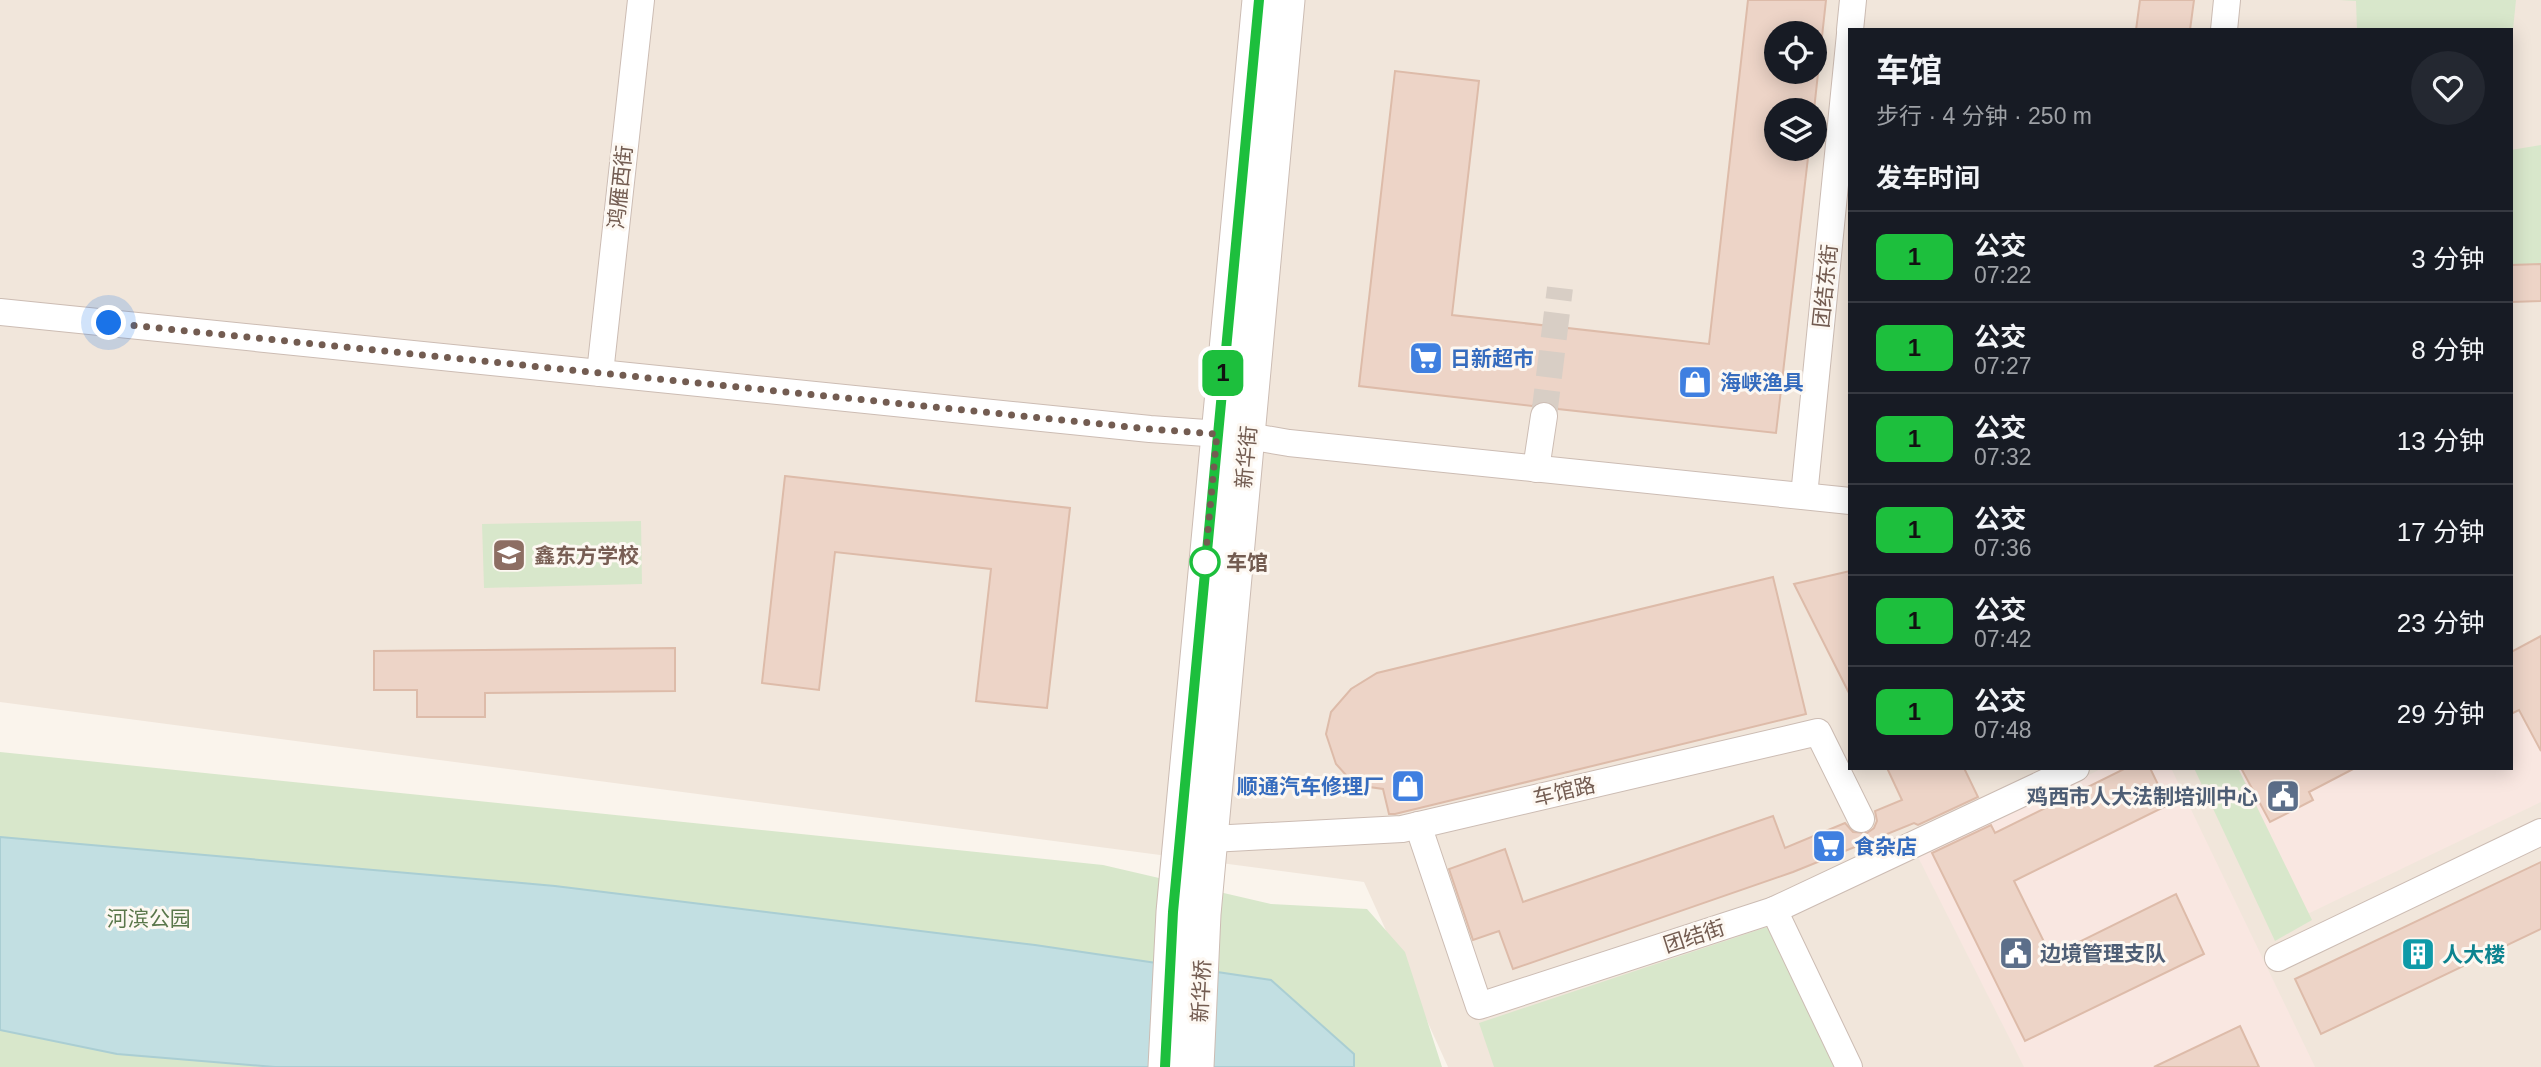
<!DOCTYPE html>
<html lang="zh">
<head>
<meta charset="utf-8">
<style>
  body { margin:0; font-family:Helvetica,"Noto Sans SC",sans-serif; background:#242831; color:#f1f3f6; height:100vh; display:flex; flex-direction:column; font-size:26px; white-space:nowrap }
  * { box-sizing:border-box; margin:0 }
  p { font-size:23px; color:#9ea1a6 }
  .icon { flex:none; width:38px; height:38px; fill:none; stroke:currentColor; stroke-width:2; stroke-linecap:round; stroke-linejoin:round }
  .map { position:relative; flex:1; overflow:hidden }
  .details { position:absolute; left:1848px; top:28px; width:665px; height:742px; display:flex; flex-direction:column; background:#171b24; border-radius:0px; box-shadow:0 4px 18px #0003 }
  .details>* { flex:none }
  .badge { padding:0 14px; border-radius:10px; font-size:24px; line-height:46px }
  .fabs { position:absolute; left:1764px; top:21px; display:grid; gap:14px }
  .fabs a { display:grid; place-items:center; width:63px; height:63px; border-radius:50%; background:#171b24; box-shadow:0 4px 18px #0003; font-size:35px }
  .you { position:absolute; width:35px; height:35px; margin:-18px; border:5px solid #fff; border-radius:50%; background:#1a73e8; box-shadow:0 0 0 10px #1a73e833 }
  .map>.badge { position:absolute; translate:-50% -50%; box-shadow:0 0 0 4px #fff }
  h2 { padding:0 28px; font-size:26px; line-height:63px }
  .round { display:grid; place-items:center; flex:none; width:74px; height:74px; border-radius:37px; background:#242831 }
  .head { display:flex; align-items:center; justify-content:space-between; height:119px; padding:0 28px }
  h1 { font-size:33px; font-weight:700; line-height:52px }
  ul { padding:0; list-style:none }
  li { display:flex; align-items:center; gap:21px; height:91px; padding:0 28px; border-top:2px solid #363941 }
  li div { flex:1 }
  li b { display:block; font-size:26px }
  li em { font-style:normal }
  li .badge { min-width:77px; font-weight:700; text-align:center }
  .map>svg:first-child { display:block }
  .residential { fill:#f1e6db; fill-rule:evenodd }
  .commercial { fill:#f9e7e1 }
  .green { fill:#d8e7cb }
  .water { fill:#c2dfe2; stroke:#aaced3; stroke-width:2 }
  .building { fill:#edd4c7; stroke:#ddbba9; stroke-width:2; fill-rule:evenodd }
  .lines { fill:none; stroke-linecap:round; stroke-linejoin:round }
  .minor-tunnel { stroke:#d8cec5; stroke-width:26; stroke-dasharray:26 13; stroke-linecap:butt }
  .minor-casing { stroke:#ccbcb3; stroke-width:28 }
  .tertiary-casing { stroke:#ccbcb3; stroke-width:35 }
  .minor { stroke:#fff; stroke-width:26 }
  .tertiary { stroke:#fff; stroke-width:33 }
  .line-casing { stroke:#fff; stroke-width:16 }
  .line { stroke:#1dbf3d; stroke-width:10 }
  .walk { stroke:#735c51; stroke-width:7; stroke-dasharray:0 12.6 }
  .stop-dot { fill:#fff; stroke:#1dbf3d; stroke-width:3.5 }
  .labels { text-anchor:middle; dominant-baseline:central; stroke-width:6; stroke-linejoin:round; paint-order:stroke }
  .street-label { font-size:21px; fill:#735c51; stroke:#fdf8f2 }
  .shop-label { font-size:21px; font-weight:bold; fill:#366cbe; stroke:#fdf8f2; text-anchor:start }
  .education-label { font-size:21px; font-weight:bold; fill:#785e54; stroke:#fdf8f2; text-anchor:start }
  .stop-label { font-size:21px; font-weight:bold; fill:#735c51; stroke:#fdf8f2; text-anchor:start }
  .service-label { font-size:21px; font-weight:bold; fill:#4e5e75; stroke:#fdf8f2; text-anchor:end }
  .park-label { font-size:21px; fill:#5a774b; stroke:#fdf8f2 }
  .culture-label { font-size:21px; font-weight:bold; fill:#0d838f; stroke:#fdf8f2; text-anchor:start }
</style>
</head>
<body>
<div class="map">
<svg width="2541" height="1067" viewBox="0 0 2541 1067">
  <rect width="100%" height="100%" fill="#faf4ec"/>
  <path class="residential" d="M0,0H2541V1067H1448L1364,882L0,702ZM1850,30H2511V768H1850ZM1776,33H1815V72H1776ZM1776,110H1815V149H1776Z"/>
  <g class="commercial">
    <polygon points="2511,650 2541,652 2541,802 2276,929 2205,768 2511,768"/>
    <polygon points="2103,768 2171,768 2315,1067 2024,1067 1918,857"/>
  </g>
  <g class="green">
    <polygon points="2339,0 2516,0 2511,49 2511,30 2357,30 2356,1"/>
    <polygon points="2541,145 2541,264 2511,265 2511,150"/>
    <polygon points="641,521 642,584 484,588 482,524"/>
    <polygon points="0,752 1103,865 1271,904 1367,909 1405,952 1442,1067 0,1067"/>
    <polygon points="2194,768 2238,768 2312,920 2275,941"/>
    <polygon points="1770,926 1840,1067 1494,1067 1479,1023"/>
  </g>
  <polygon class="water" points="0,837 555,886 1035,945 1271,980 1354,1054 1354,1067 275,1067 117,1054 0,1030"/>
  <g class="building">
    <path d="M1748,0H1826L1814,110H1776V149H1809L1776,433L1558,409L1553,403L1546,400L1539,401L1532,406L1359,386L1395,71L1479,81L1452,315L1709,344ZM1776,33H1815V72H1776Z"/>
    <polygon points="2140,0 2194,0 2190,30 2136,30"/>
    <polygon points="2541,264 2541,301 2511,302 2511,265"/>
    <polygon points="785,476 1070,508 1047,708 976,701 991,569 835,552 819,690 762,683"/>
    <polygon points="1850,571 1850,695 1794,584"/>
    <polygon points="1773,577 1806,714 1395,814 1389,814 1383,789 1355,785 1336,764 1326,734 1331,712 1351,689 1377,673"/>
    <polygon points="2541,636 2541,751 2519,710 2511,714 2511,652"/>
    <polygon points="675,648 675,691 485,693 485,717 417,717 417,690 374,690 374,651"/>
    <polygon points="1887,768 1964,768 1978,797 1918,825 1914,823 1793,872 1513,969 1499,931 1473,940 1449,869 1505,849 1523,902 1773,816 1785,848 1845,823 1853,832 1867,833 1874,828 1877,821 1875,811 1902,800"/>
    <polygon points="2126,768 2150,768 2168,805 2014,881 2051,956 2176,894 2204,954 2025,1041 1932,853 1991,825 1995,833"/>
    <polygon points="2241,768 2355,768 2309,792 2313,800 2270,822"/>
    <polygon points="2541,862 2541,929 2321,1034 2295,979"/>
    <polygon points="2240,1026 2259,1067 2154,1067"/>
  </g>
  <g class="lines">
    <polyline class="minor-tunnel" points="1544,416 1560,288"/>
    <g class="minor-casing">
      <g id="minor">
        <polyline points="1850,30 1853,0"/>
        <polyline points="2224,30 2227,0"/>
        <polyline points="0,312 1150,429 1248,436 1289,443 1850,501"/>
        <polyline points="600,373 641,0"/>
        <polyline points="1536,469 1544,416"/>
        <polyline points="1804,496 1850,34"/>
        <polyline points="1418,825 1479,1006 1774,910 2076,768"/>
        <polyline points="1211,839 1402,829 1818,732 1861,819"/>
        <polyline points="1774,910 1849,1067"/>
        <polyline points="2278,958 2541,832"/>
      </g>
    </g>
    <g class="tertiary-casing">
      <g id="tertiary">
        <polyline points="1165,1067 1173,912 1259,0"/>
        <polyline points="1197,1067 1204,914 1288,0"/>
      </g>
    </g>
    <use href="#minor" class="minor"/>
    <use href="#tertiary" class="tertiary"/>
  </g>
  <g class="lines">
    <g class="line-casing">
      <polyline id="line" points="1165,1067 1173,912 1259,0"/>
    </g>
    <use href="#line" class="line"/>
    <polyline class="walk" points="109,323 1150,429 1217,434 1205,562"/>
  </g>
  <defs>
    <g id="supermarket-square" transform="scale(1.75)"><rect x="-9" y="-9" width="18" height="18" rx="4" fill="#3f7fe0" stroke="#fdf8f2"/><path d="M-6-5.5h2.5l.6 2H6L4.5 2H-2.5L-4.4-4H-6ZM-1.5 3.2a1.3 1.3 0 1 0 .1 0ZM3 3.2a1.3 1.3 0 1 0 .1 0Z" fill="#fff"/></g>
    <g id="shop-square" transform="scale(1.75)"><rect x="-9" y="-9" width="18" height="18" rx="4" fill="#3f7fe0" stroke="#fdf8f2"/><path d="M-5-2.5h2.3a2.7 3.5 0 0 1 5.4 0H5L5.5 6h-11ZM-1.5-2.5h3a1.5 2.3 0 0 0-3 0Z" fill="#fff"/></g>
    <g id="school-square" transform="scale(1.75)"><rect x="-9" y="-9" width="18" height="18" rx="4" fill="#8d6e63" stroke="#fdf8f2"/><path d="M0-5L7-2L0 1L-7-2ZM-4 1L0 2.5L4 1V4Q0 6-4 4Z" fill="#fff"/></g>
    <g id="civic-square" transform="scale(1.75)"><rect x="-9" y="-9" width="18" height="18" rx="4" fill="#5c6f8a" stroke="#fdf8f2"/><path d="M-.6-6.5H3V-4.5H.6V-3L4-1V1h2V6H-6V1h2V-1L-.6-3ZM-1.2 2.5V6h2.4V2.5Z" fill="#fff"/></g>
    <g id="building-square" transform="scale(1.75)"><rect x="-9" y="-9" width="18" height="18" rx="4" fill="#0f9aa8" stroke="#fdf8f2"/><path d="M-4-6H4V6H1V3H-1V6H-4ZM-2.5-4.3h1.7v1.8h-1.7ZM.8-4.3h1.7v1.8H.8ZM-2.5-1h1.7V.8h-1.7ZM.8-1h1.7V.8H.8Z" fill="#fff"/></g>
  </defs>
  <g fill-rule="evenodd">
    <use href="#supermarket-square" x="1426" y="358"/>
    <use href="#shop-square" x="1695" y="382"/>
    <use href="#school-square" x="509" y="555"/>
    <use href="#shop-square" x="1408" y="786"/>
    <use href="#civic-square" x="2283" y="796"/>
    <use href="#supermarket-square" x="1829" y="846"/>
    <use href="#civic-square" x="2016" y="953"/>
    <use href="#building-square" x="2418" y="954"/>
  </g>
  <circle class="stop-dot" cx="1205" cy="562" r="14"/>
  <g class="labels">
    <g class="street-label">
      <text transform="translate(620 187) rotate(-84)">鸿雁西街</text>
      <text transform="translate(1825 286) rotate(-84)">团结东街</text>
      <text transform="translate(1246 457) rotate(-85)">新华街</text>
      <text transform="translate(1564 791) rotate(-13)">车馆路</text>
      <text transform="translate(1694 936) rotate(-18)">团结街</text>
      <text transform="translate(1201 991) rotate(-87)">新华桥</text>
    </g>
    <g class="shop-label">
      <text x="1450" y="358">日新超市</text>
      <text x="1720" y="382">海峡渔具</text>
      <text x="1384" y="786" text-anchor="end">顺通汽车修理厂</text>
      <text x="1854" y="846">食杂店</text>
    </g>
    <g class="education-label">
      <text x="534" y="555">鑫东方学校</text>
    </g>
    <g class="stop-label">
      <text x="1226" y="562">车馆</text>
    </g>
    <g class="service-label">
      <text x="2258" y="796">鸡西市人大法制培训中心</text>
      <text x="2040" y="953" text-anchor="start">边境管理支队</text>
    </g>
    <g class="park-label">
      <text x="149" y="918">河滨公园</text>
    </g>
    <g class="culture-label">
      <text x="2442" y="954">人大楼</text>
    </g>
  </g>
</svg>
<div class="fabs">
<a><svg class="icon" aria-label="locate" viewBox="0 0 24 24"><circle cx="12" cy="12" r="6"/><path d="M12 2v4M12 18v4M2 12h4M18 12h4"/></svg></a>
<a><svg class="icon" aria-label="layers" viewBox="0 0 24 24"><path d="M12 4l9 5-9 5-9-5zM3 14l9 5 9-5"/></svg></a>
</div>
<div class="you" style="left:109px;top:323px"></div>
<b class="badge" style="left:1223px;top:373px;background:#1dbf3d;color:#111">1</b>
<section class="details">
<div class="head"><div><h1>车馆</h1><p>步行 · 4 分钟 · 250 m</p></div><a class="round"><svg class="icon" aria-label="heart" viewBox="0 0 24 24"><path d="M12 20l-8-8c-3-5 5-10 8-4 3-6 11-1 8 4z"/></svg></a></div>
<h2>发车时间</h2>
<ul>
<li><span class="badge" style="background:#1dbf3d;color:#111">1</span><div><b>公交</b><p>07:22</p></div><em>3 分钟</em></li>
<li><span class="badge" style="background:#1dbf3d;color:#111">1</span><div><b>公交</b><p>07:27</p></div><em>8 分钟</em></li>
<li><span class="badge" style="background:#1dbf3d;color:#111">1</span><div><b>公交</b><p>07:32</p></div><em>13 分钟</em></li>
<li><span class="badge" style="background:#1dbf3d;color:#111">1</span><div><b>公交</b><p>07:36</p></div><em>17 分钟</em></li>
<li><span class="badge" style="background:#1dbf3d;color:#111">1</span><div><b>公交</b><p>07:42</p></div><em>23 分钟</em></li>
<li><span class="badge" style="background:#1dbf3d;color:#111">1</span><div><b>公交</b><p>07:48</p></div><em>29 分钟</em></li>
</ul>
</section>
</div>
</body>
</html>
